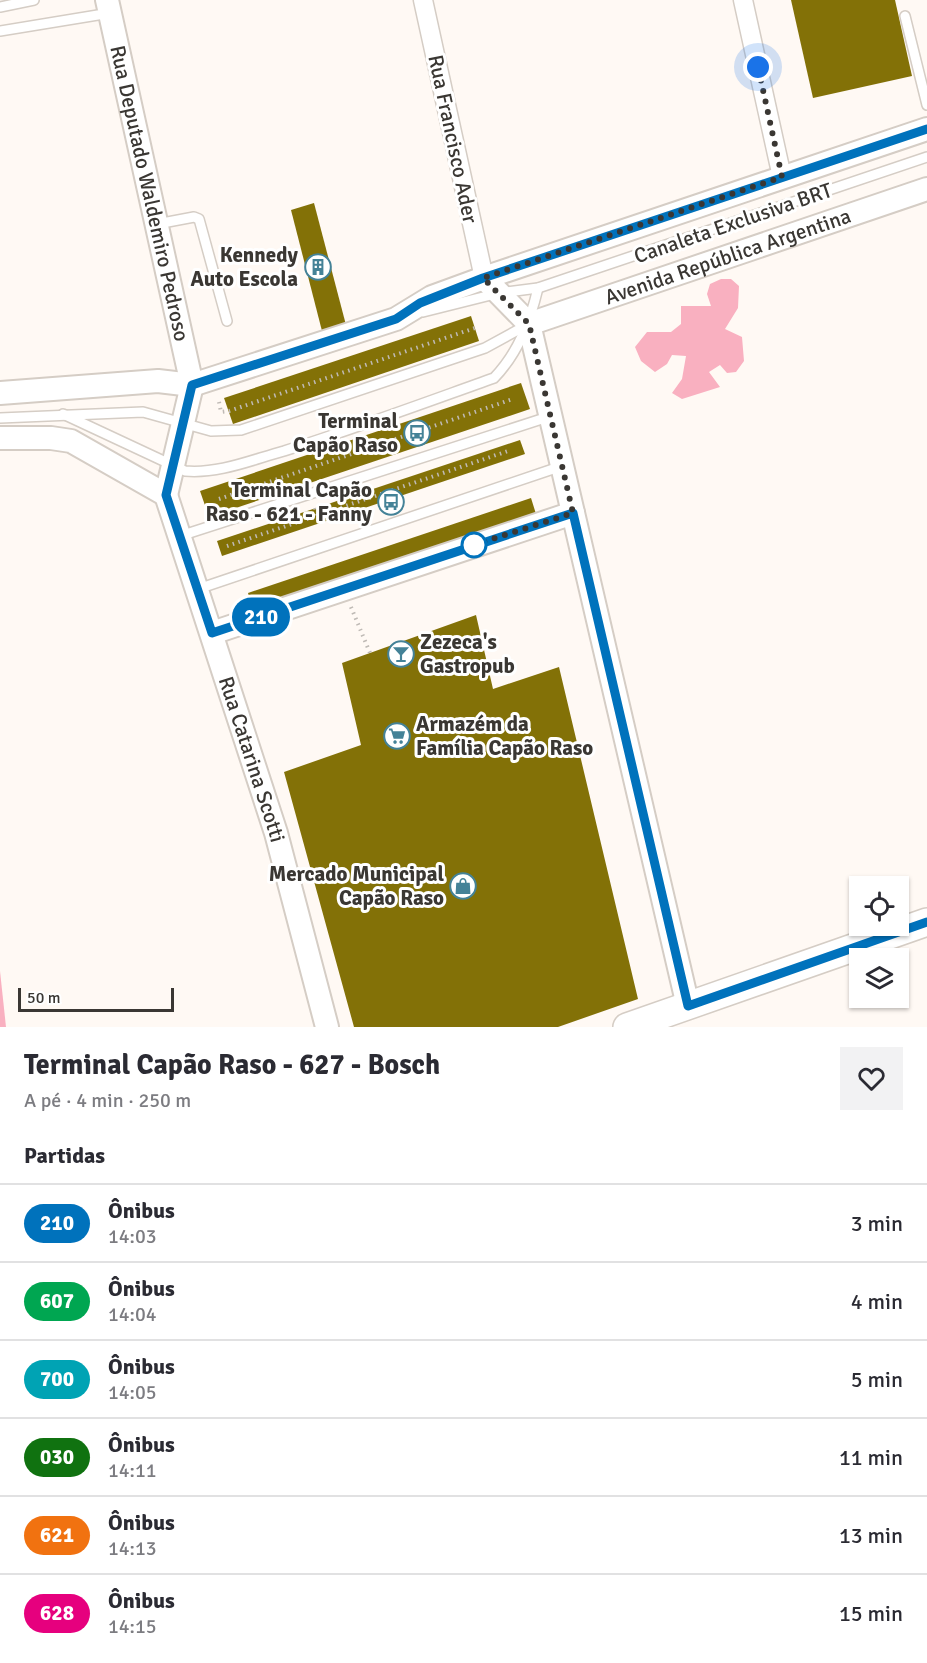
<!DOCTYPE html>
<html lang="pt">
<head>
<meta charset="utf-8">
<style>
  body { margin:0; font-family:Signika,sans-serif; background:#f2f2f3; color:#2b2b33; height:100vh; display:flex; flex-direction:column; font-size:22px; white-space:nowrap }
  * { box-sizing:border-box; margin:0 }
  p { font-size:20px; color:#7c7c81 }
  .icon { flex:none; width:33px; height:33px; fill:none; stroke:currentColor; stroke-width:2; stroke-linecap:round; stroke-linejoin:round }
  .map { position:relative; height:1027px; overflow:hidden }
  .drawer { display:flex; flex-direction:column; background:#fff; flex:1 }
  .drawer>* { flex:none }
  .badge { padding:0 12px; border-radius:20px; font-size:21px; line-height:39px }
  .tools { position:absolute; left:849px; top:876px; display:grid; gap:12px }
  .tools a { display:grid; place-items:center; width:60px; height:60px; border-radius:0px; background:#fff; box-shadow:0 2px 4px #0004; font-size:30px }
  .scale { position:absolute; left:18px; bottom:15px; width:156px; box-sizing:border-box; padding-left:6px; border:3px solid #3a3733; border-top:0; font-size:16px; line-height:21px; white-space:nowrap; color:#3a3733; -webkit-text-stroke:4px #fff; paint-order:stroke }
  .you { position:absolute; width:30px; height:30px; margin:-15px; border:4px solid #fff; border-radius:50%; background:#1a73e8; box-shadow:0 0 0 9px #1a73e833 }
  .map>.badge { position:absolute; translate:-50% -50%; box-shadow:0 0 0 3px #fff }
  h2 { padding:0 24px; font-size:22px; line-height:54px }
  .round { display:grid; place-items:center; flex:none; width:63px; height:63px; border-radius:0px; background:#f2f2f3 }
  .overview { display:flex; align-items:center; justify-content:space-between; height:102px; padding:0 24px }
  h1 { font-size:28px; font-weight:700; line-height:45px }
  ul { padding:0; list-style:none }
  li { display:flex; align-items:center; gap:18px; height:78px; padding:0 24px; border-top:2px solid #e1e1e2 }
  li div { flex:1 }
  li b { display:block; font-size:22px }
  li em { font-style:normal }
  li .badge { min-width:66px; font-weight:700; text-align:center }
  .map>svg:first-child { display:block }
  .green { fill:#f9b0c0 }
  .building { fill:#837107 }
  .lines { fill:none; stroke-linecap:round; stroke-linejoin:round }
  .service-casing { stroke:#d5cdc5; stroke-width:12 }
  .minor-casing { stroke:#d5cdc5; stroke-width:21 }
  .tertiary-casing { stroke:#d5cdc5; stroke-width:26 }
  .primary-casing { stroke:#d5cdc5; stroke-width:30 }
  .path { stroke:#bfbab5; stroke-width:4; stroke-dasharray:1.5 4.5; stroke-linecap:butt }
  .service { stroke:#fff; stroke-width:9 }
  .minor { stroke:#fff; stroke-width:18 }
  .tertiary { stroke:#fff; stroke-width:22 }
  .primary { stroke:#fff; stroke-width:27 }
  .line-casing { stroke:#fff; stroke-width:14 }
  .line { stroke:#0072bc; stroke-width:9 }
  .walk { stroke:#3a3733; stroke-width:6; stroke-dasharray:0 10.8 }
  .stop-dot { fill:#fff; stroke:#0072bc; stroke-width:3 }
  .labels { text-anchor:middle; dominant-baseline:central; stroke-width:6; stroke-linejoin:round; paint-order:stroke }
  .street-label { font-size:21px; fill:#3a3733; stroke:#fff }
  .poi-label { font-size:21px; font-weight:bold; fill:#3a3733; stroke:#fff; text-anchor:end }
</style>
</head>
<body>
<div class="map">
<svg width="927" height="1027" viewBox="0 0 927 1027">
  <rect width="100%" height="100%" fill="#fff9f4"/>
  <g class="green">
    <polygon points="721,279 731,279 739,286 738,308 725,329 742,337 744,361 736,372 727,373 720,365 709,372 720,387 682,399 672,393 682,379 686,356 672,355 667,364 655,372 641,361 635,347 647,332 671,332 681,324 681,306 711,306 707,294 710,284"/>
    <polygon points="0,971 6,1027 0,1027"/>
  </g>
  <g class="building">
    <polygon points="791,0 895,0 912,76 813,98"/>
    <polygon points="314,203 346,325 322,331 291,210"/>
    <polygon points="471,316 479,341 233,424 224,398"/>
    <polygon points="521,383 530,409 209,517 200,491"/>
    <polygon points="520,440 525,454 222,556 217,541"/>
    <polygon points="531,498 536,514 253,609 248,593"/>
    <polygon points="476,615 493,689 559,667 638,999 558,1027 354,1027 284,772 361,745 342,663"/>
  </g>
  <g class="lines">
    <g class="service-casing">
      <g id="service">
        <polyline points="0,7 34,0"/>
        <polyline points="905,16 927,105"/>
        <polyline points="0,31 110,13"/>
        <polyline points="157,224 194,217 199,219 227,321"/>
        <polyline points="423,312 499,293 538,288 927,157"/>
        <path d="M63,414L185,471C219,474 251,460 284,451C354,429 424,403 494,378C518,353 530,322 538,288"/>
        <polyline points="0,418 143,412 211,431 241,430 485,348 527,325"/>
        <polyline points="180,536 551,416"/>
        <polyline points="198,589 562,466"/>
      </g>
    </g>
    <g class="minor-casing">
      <g id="minor">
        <polyline points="423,0 484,278"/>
        <polyline points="743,0 782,177"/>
      </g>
    </g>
    <g class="tertiary-casing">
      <g id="tertiary">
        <path id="s1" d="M107,0L192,385L166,495"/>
        <polyline points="484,278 529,324"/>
        <polyline points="529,324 688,1006"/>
        <path id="s2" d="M529,324L927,189"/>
        <polyline points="0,393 158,381 192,385 396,319 432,297 484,278 927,129"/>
        <polyline points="0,438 51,438 71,441 166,495"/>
        <path id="s3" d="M166,495L276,833L327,1027"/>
        <polyline points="212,633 573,513"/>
      </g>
    </g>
    <g class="primary-casing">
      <polyline id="primary" points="627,1027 927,922"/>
    </g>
    <g class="path">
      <polyline points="219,402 221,412 229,411 475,328"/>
      <polyline points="219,499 513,399"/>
      <polyline points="315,508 320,523"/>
      <polyline points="227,546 511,450"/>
      <polyline points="351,607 370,653"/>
    </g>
    <use href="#service" class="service"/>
    <use href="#minor" class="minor"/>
    <use href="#tertiary" class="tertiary"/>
    <use href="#primary" class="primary"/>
  </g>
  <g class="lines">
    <g class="line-casing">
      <polyline id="line" points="927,129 483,278 420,303 396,319 192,385 166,495 212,633 573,513 688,1006 927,922"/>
    </g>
    <use href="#line" class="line"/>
    <polyline class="walk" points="474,545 573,513 529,324 483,278 782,177 758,67"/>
  </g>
  <defs>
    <g id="building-ring" transform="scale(1.35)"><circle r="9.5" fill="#fff" stroke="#448297" stroke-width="1.5"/><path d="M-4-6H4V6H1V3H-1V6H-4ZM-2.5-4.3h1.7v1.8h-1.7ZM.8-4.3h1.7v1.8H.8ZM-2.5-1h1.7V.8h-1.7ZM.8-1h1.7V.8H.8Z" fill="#448297"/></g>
    <g id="bus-ring" transform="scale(1.35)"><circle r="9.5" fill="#fff" stroke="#448297" stroke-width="1.5"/><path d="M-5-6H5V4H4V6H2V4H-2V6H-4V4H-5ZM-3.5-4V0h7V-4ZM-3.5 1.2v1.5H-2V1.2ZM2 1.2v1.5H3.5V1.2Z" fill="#448297"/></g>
    <g id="bar-ring" transform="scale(1.35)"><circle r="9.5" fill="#fff" stroke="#448297" stroke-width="1.5"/><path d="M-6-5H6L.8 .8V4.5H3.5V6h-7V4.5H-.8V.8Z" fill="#448297"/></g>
    <g id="supermarket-ring" transform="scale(1.35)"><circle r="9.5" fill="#fff" stroke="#448297" stroke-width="1.5"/><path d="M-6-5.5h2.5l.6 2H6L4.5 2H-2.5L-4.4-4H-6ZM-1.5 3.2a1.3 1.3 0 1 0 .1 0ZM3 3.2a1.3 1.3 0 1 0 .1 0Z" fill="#448297"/></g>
    <g id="shop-ring" transform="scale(1.35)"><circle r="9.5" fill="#fff" stroke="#448297" stroke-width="1.5"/><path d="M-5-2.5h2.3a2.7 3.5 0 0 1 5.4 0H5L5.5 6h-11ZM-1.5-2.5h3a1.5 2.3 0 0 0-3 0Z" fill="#448297"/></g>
  </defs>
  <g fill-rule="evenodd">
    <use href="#building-ring" x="318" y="267"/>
    <use href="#bus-ring" x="417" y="433"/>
    <use href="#bus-ring" x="391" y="502"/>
    <use href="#bar-ring" x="401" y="654"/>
    <use href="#supermarket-ring" x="397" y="736"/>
    <use href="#shop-ring" x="463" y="886"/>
  </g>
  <circle class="stop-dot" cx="474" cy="545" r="12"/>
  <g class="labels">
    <g class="street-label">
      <text transform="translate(453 139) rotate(78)">Rua Francisco Ader</text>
      <text stroke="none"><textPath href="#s1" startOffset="198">Rua Deputado Waldemiro Pedroso</textPath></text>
      <text transform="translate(733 223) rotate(-19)">Canaleta Exclusiva BRT</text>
      <text stroke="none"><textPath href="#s2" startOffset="210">Avenida República Argentina</textPath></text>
      <text stroke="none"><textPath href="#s3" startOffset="278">Rua Catarina Scotti</textPath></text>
    </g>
    <g class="poi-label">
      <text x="298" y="255">Kennedy<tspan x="298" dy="24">Auto Escola</tspan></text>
      <text x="398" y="421">Terminal<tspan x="398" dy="24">Capão Raso</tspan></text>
      <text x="372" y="490">Terminal Capão<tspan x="372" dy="24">Raso - 621 - Fanny</tspan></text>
      <text x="420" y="642" text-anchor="start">Zezeca's<tspan x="420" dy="24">Gastropub</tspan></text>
      <text x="416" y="724" text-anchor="start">Armazém da<tspan x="416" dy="24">Família Capão Raso</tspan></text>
      <text x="444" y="874">Mercado Municipal<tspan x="444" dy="24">Capão Raso</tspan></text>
    </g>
  </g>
</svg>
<div class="tools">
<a><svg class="icon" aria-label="locate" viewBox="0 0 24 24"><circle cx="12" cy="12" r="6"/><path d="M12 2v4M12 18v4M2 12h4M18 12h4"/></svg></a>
<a><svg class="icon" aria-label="layers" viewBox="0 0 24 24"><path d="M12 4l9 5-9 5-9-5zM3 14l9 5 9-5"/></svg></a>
</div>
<div class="scale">50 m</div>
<div class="you" style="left:758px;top:67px"></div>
<b class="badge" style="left:261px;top:617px;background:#0072bc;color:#fff">210</b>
</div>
<section class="drawer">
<div class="overview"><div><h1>Terminal Capão Raso - 627 - Bosch</h1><p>A pé · 4 min · 250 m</p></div><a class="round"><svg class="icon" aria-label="heart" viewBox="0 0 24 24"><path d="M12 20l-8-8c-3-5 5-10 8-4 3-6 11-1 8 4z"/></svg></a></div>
<h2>Partidas</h2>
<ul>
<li><span class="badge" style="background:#0072bc;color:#fff">210</span><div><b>Ônibus</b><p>14:03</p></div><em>3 min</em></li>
<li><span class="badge" style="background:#00a651;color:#fff">607</span><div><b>Ônibus</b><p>14:04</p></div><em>4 min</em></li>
<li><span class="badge" style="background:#00a3b4;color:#fff">700</span><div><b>Ônibus</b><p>14:05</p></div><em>5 min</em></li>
<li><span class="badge" style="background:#107210;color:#fff">030</span><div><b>Ônibus</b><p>14:11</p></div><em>11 min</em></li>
<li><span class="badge" style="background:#f17210;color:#fff">621</span><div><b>Ônibus</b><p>14:13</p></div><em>13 min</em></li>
<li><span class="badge" style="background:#e6007e;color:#fff">628</span><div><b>Ônibus</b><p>14:15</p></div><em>15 min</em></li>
</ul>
</section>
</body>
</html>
